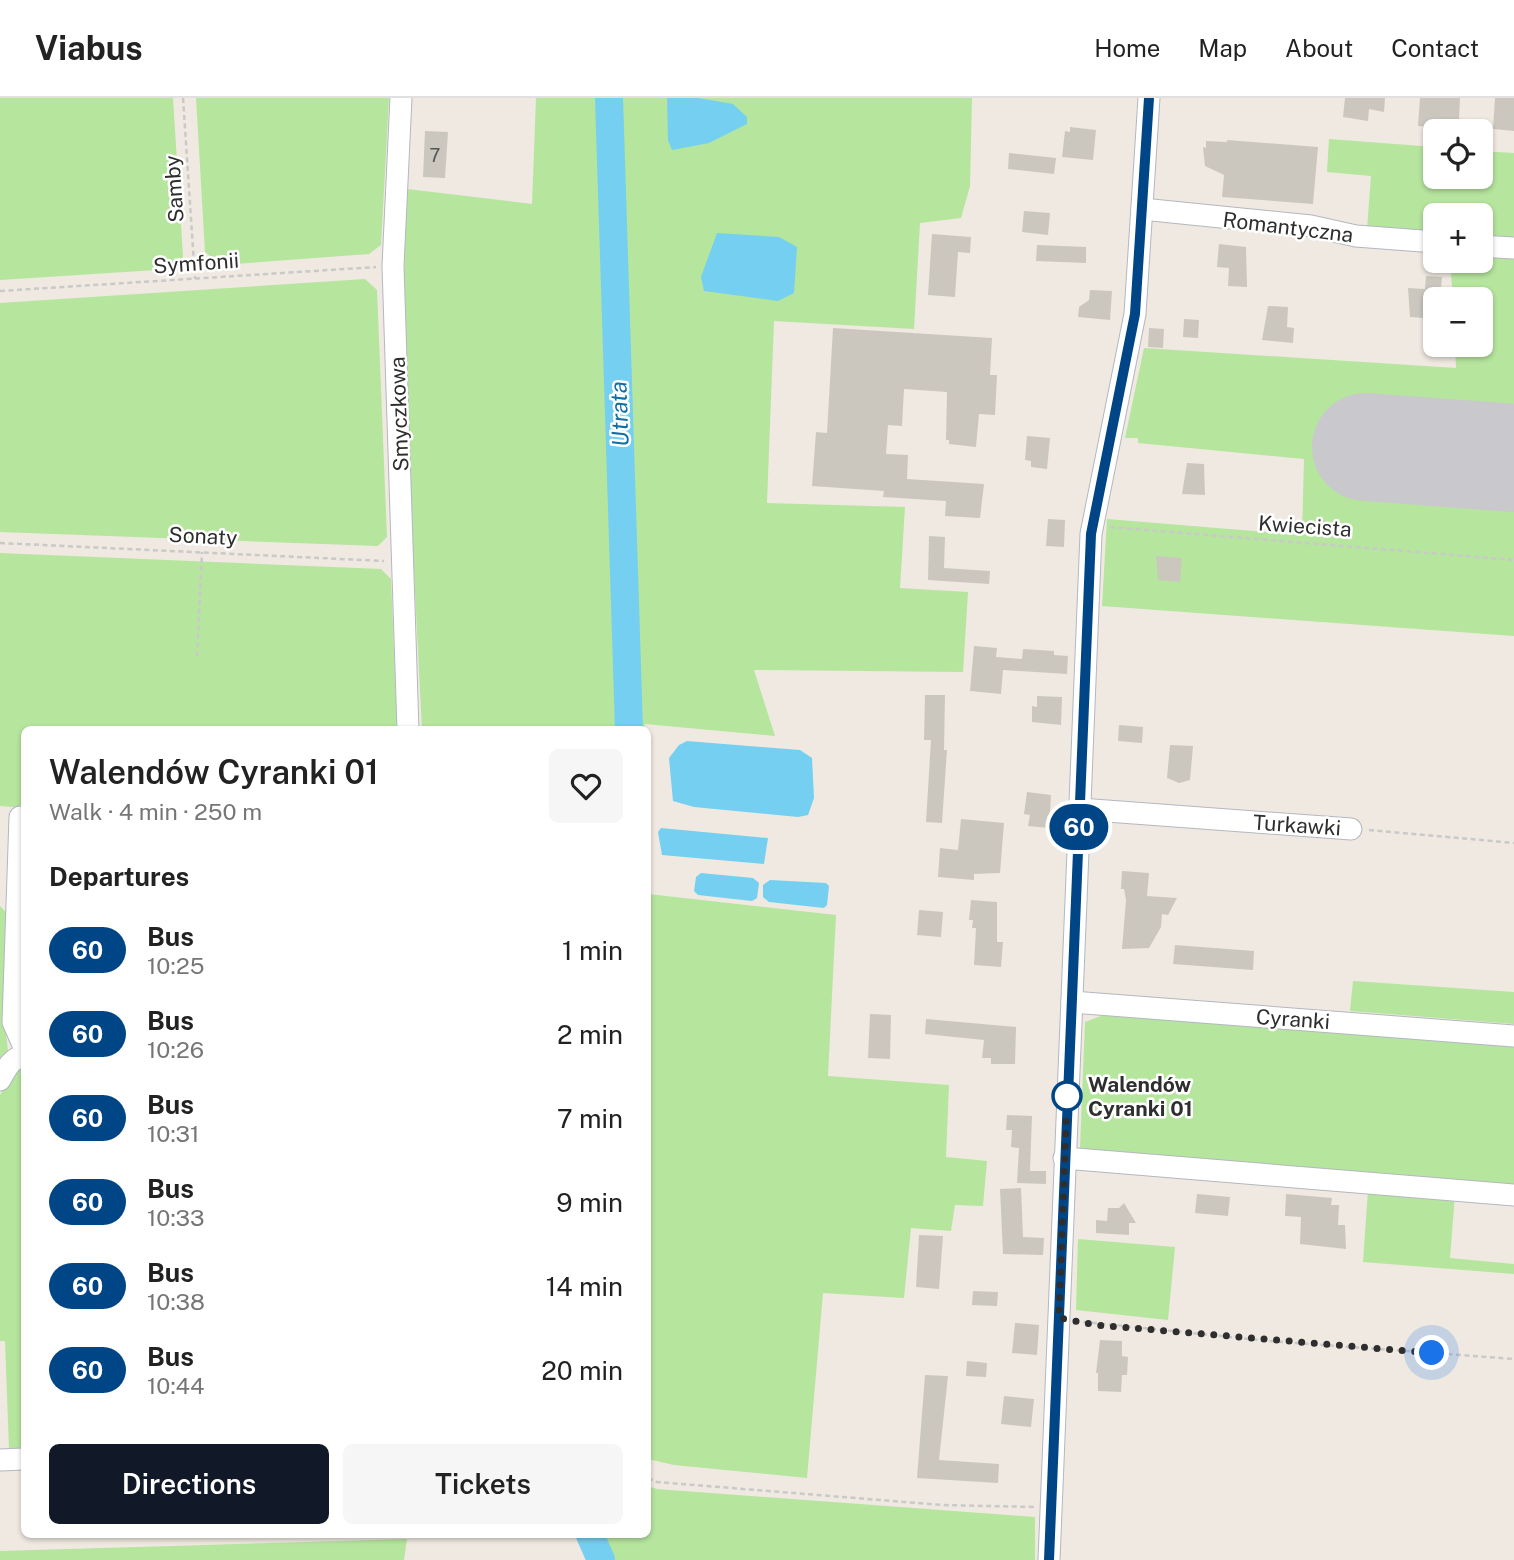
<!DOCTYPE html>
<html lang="en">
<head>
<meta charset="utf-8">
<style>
  body { margin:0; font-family:"Public Sans",sans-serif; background:#f6f6f6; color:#222; height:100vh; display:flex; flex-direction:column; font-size:26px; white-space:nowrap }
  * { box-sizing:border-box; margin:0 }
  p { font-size:23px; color:#767676 }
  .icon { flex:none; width:38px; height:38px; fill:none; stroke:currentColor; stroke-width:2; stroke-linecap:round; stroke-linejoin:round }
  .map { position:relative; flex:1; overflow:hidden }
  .panel { position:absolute; left:21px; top:628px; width:630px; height:812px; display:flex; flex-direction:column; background:#fff; border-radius:10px; box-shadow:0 2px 5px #0004 }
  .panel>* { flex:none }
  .badge { padding:0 14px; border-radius:23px; font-size:24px; line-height:46px }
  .tools { position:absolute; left:1423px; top:21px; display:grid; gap:14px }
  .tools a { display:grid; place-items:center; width:70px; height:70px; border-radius:10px; background:#fff; box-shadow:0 2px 5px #0004; font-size:35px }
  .you { position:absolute; width:35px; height:35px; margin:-18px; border:5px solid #fff; border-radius:50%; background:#1a73e8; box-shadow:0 0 0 10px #1a73e833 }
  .map>.badge { position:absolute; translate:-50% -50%; box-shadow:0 0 0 4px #fff }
  h2 { padding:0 28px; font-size:26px; line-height:63px }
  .round { display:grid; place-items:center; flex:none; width:74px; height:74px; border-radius:10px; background:#f6f6f6 }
  .overview { display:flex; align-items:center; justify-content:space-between; height:119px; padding:0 28px }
  h1 { font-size:33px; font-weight:600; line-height:52px }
  .action { display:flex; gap:14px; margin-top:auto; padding:14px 28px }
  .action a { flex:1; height:80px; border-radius:10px; background:#111827; color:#fff; font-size:28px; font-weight:600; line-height:80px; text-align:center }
  .action a+a { background:#f6f6f6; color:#222 }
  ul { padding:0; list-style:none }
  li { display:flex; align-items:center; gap:21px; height:84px; padding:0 28px }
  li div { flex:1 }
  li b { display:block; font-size:26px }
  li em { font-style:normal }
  li .badge { min-width:77px; font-weight:700; text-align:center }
  header { display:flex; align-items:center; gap:42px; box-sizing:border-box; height:98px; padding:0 35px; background:#fff; border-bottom:2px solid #e0e0e0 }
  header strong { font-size:33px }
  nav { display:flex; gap:38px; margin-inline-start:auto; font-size:24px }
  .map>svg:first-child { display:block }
  .green { fill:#b6e59e }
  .water { fill:#75cff0 }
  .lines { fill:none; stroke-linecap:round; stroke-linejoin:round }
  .river { stroke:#75cff0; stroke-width:28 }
  .runway { stroke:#c9c8cc; stroke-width:108 }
  .building { fill:#cbc7bf }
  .minor-casing { stroke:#b4b7c1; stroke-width:23 }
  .path { stroke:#c9c9c9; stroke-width:2.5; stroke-dasharray:5 3.5; stroke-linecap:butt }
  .minor { stroke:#fff; stroke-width:21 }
  .line-casing { stroke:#fff; stroke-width:16 }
  .line { stroke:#004687; stroke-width:10 }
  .walk { stroke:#2e2e2e; stroke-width:7; stroke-dasharray:0 12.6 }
  .stop-dot { fill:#fff; stroke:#004687; stroke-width:3.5 }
  .labels { text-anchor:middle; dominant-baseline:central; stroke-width:5; stroke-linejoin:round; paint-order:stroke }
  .number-label { font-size:18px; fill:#555452 }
  .street-label { font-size:21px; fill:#2e2e2e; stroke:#fff }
  .stop-label { font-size:21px; font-weight:bold; fill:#2e2e2e; stroke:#fff; text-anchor:start }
  .water-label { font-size:23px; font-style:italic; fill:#0d6fa3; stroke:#fff }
</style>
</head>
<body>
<header>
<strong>Viabus</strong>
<nav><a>Home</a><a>Map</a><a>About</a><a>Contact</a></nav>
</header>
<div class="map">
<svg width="1514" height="1462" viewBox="0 0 1514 1462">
  <rect width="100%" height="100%" fill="#efe9e1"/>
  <g class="green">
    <polygon points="0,0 173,0 183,159 172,171 0,182"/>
    <polygon points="196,0 389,0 381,147 369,156 221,167 205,154"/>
    <polygon points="536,0 972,0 970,88 961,120 920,125 914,231 774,223 767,405 905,409 900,490 968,494 963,574 754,572 775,638 645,626 644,632 422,632 402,235 407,91 532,106"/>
    <polygon points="1329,41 1435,49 1435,79 1480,79 1481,53 1514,55 1514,142 1481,139 1480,117 1435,117 1435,136 1367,131 1371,78 1327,74"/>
    <polygon points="1481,158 1514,161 1514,538 1102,508 1107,421 1302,437 1304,361 1138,345 1138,340 1125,340 1144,250 1456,270 1455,247 1480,247 1480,201 1453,201 1450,163 1480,163"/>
    <polygon points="365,181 377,192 387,439 378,448 0,434 0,205"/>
    <polygon points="0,455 381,471 391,481 397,626 393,632 24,632 24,710 0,708"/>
    <polygon points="648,796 836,817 828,978 949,987 946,1059 987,1063 983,1108 955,1107 951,1133 911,1130 904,1200 823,1195 807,1380 674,1367 648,1361"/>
    <polygon points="0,808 7,815 4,919 8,953 0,961"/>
    <polygon points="1353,883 1514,894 1514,926 1350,913"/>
    <polygon points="1128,917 1514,946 1514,1089 1087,1055 1080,1050 1085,924 1101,918"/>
    <polygon points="24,966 24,1350 9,1351 5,1243 0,1243 0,997 18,967"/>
    <polygon points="1368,1092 1455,1096 1450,1160 1514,1166 1514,1176 1363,1164"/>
    <polygon points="1078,1141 1175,1149 1168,1222 1076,1212"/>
    <polygon points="648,1388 657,1391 1035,1419 1035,1462 589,1462 582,1437 648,1437"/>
    <polygon points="407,1441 404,1462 0,1462 0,1453"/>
  </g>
  <g class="water">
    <polygon points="667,0 698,0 733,6 747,19 747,26 709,45 672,52 668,42"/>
    <polygon points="717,135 779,139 797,149 794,195 778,203 704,193 701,179"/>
    <polygon points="687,643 800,652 812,660 814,700 808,717 798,719 694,709 673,703 669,660 679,647"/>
    <polygon points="661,730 768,740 764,766 662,757 658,734"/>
    <polygon points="701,775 753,780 759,785 757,800 752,803 698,797 694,793 696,779"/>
    <polygon points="770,782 826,785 829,788 827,807 824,810 769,804 763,799 763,787"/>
  </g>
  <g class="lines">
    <g class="river">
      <polyline points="609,0 629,632"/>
      <polyline points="590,1437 601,1462"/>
    </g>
    <polyline class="runway" points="1366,349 1514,360"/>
  </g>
  <g class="building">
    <polygon points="1345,0 1385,0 1384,14 1369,11 1368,23 1343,19"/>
    <polygon points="1420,0 1460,0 1459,21 1443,21 1443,30 1418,28"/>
    <polygon points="1495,0 1514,0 1514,33 1493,31"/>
    <polygon points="1070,29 1096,32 1093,62 1062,59 1065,33 1070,34"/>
    <polygon points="425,33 448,34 445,80 423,79"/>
    <polygon points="1227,42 1318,49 1313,106 1222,99 1224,77 1205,68 1203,49 1206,50 1206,43 1227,44"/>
    <polygon points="1009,55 1056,60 1054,76 1008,71"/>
    <polygon points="1024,113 1050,115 1048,137 1022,134"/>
    <polygon points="932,136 971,139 970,155 958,154 955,199 928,197"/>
    <polygon points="1219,146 1246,149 1247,189 1228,188 1229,170 1217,169"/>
    <polygon points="1037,147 1086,149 1086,165 1036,163"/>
    <polygon points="1426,178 1442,179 1440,201 1435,201 1435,216 1424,215 1424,220 1410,219 1408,190 1425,191"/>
    <polygon points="1090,192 1112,193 1110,222 1078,219 1079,209 1089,202"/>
    <polygon points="1268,208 1288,209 1287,229 1294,230 1293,245 1262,242"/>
    <polygon points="1184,221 1199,222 1198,240 1183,239"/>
    <polygon points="833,230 992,240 990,277 997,277 995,317 979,316 976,349 949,346 949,342 946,342 947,294 904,291 902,328 888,327 886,356 908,357 907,381 984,386 980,420 945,418 946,403 883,399 884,393 812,388 816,334 827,335"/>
    <polygon points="1149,230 1164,231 1163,250 1148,249"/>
    <polygon points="1027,338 1050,340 1047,371 1031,369 1031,363 1025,362"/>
    <polygon points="1187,365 1204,366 1205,397 1182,396"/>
    <polygon points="1048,421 1065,422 1064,449 1046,448"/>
    <polygon points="929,438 945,439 944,470 990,473 989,486 928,482"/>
    <polygon points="1156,458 1182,460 1180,484 1158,482"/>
    <polygon points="974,548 997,550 996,559 1022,561 1023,551 1054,553 1054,557 1068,558 1067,576 1003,572 1001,596 970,593"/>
    <polygon points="925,597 945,597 944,652 947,652 942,725 926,724 931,642 924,642"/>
    <polygon points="1037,598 1062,599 1061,627 1032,624 1032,608 1037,609"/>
    <polygon points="1119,627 1143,629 1142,645 1118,643"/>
    <polygon points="1170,647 1193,648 1190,682 1179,685 1167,680"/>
    <polygon points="1027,694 1051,697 1049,730 1028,728 1030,717 1024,716"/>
    <polygon points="961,721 1004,725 1000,775 974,776 974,782 938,779 940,750 958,752"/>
    <polygon points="1122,773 1149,775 1147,798 1177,800 1168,817 1162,816 1161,829 1149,850 1122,851 1126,802 1124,791 1121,791"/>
    <polygon points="971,802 997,804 997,844 1003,844 1001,869 974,867 976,830 972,830 973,822 969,822"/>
    <polygon points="919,812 943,814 941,839 917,837"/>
    <polygon points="1175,847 1254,853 1253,872 1173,866"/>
    <polygon points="870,916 891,917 890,961 868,960"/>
    <polygon points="926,921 1016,929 1015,966 991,966 991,960 982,960 984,942 925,936"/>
    <polygon points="1007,1017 1032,1018 1030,1073 1046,1073 1046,1086 1017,1085 1019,1050 1011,1049 1012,1032 1006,1032"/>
    <polygon points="1021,1090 1023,1139 1044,1140 1043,1157 1003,1156 1000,1091"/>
    <polygon points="1197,1096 1230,1099 1228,1118 1195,1115"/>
    <polygon points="1286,1096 1332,1100 1331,1107 1339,1107 1338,1127 1345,1127 1346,1151 1300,1146 1301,1119 1285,1118"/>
    <polygon points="1124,1105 1136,1125 1129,1125 1129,1137 1096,1135 1096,1122 1107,1123 1108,1110 1119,1110"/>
    <polygon points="919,1137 943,1138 939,1191 916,1189"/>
    <polygon points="973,1193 998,1194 997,1208 972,1207"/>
    <polygon points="1015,1225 1039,1227 1037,1257 1012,1255"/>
    <polygon points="1100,1242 1122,1243 1122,1258 1128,1259 1127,1277 1122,1277 1121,1294 1098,1293 1098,1275 1096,1275"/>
    <polygon points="967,1263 987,1265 986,1279 966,1278"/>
    <polygon points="925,1277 948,1278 939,1362 999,1366 998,1385 917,1380"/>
    <polygon points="1004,1298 1034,1301 1031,1329 1001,1326"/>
  </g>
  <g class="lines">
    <g class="minor-casing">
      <g id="minor">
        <polyline points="401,0 393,168 408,632"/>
        <polyline points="1142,111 1311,128 1356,138 1435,144"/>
        <polyline points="1480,148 1514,150"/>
        <polyline points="1080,711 1351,731"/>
        <polyline points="24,719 20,719 13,924 24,949"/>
        <polyline points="1072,904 1514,938"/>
        <path d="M0,982C6,971 12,959 24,958"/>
        <polyline points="1064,1060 1514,1097"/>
        <polyline points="0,1362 24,1361"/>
        <polyline points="1049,1462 1091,436 1135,216 1149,0"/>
      </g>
    </g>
    <g class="path">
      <polyline points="183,0 195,181"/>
      <polyline points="0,193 376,169"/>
      <polyline points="1110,429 1514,462"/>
      <polyline points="0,445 384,463"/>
      <polyline points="197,558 202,454"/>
      <polyline points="1369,732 1514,745"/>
      <polyline points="1075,1223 1269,1243 1514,1261"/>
      <polyline points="648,1380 657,1384 942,1407 1035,1409"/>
    </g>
    <use href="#minor" class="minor"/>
  </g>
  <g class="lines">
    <g class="line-casing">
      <polyline id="line" points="1049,1462 1091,436 1135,216 1149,0"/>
    </g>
    <use href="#line" class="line"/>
    <polyline class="walk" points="1067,998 1059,1220 1096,1227 1432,1255"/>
  </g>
  <circle class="stop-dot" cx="1067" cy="998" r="14"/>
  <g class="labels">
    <g class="number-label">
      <text x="435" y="57">7</text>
    </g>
    <g class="street-label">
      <text transform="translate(174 91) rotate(-94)">Samby</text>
      <text transform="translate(1288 129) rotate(7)">Romantyczna</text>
      <text transform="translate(196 165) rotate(-4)">Symfonii</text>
      <text transform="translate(399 316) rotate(-92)">Smyczkowa</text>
      <text transform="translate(1305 428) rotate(4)">Kwiecista</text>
      <text transform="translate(203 438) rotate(3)">Sonaty</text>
      <text transform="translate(1297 727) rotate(4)">Turkawki</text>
      <text transform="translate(1293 921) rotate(4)">Cyranki</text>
    </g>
    <g class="stop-label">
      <text x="1088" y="986">Walendów<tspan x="1088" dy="24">Cyranki 01</tspan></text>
    </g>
    <g class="water-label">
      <text transform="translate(619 316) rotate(-92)">Utrata</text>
    </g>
  </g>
</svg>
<div class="tools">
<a><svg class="icon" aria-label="locate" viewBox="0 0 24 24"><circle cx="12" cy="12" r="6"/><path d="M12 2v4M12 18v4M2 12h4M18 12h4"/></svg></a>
<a>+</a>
<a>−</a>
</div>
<div class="you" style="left:1432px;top:1255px"></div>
<b class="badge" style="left:1079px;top:729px;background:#004687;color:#fff">60</b>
<section class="panel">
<div class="overview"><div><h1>Walendów Cyranki 01</h1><p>Walk · 4 min · 250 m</p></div><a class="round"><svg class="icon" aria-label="heart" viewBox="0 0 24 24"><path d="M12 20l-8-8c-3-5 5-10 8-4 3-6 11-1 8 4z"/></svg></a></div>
<h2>Departures</h2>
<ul>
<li><span class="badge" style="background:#004687;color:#fff">60</span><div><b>Bus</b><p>10:25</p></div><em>1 min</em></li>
<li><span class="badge" style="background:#004687;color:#fff">60</span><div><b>Bus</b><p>10:26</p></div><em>2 min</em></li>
<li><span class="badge" style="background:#004687;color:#fff">60</span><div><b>Bus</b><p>10:31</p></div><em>7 min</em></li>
<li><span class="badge" style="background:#004687;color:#fff">60</span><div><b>Bus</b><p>10:33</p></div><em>9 min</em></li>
<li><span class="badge" style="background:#004687;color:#fff">60</span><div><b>Bus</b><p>10:38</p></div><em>14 min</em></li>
<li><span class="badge" style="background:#004687;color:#fff">60</span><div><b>Bus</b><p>10:44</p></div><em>20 min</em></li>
</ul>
<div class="action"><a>Directions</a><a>Tickets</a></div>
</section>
</div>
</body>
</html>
